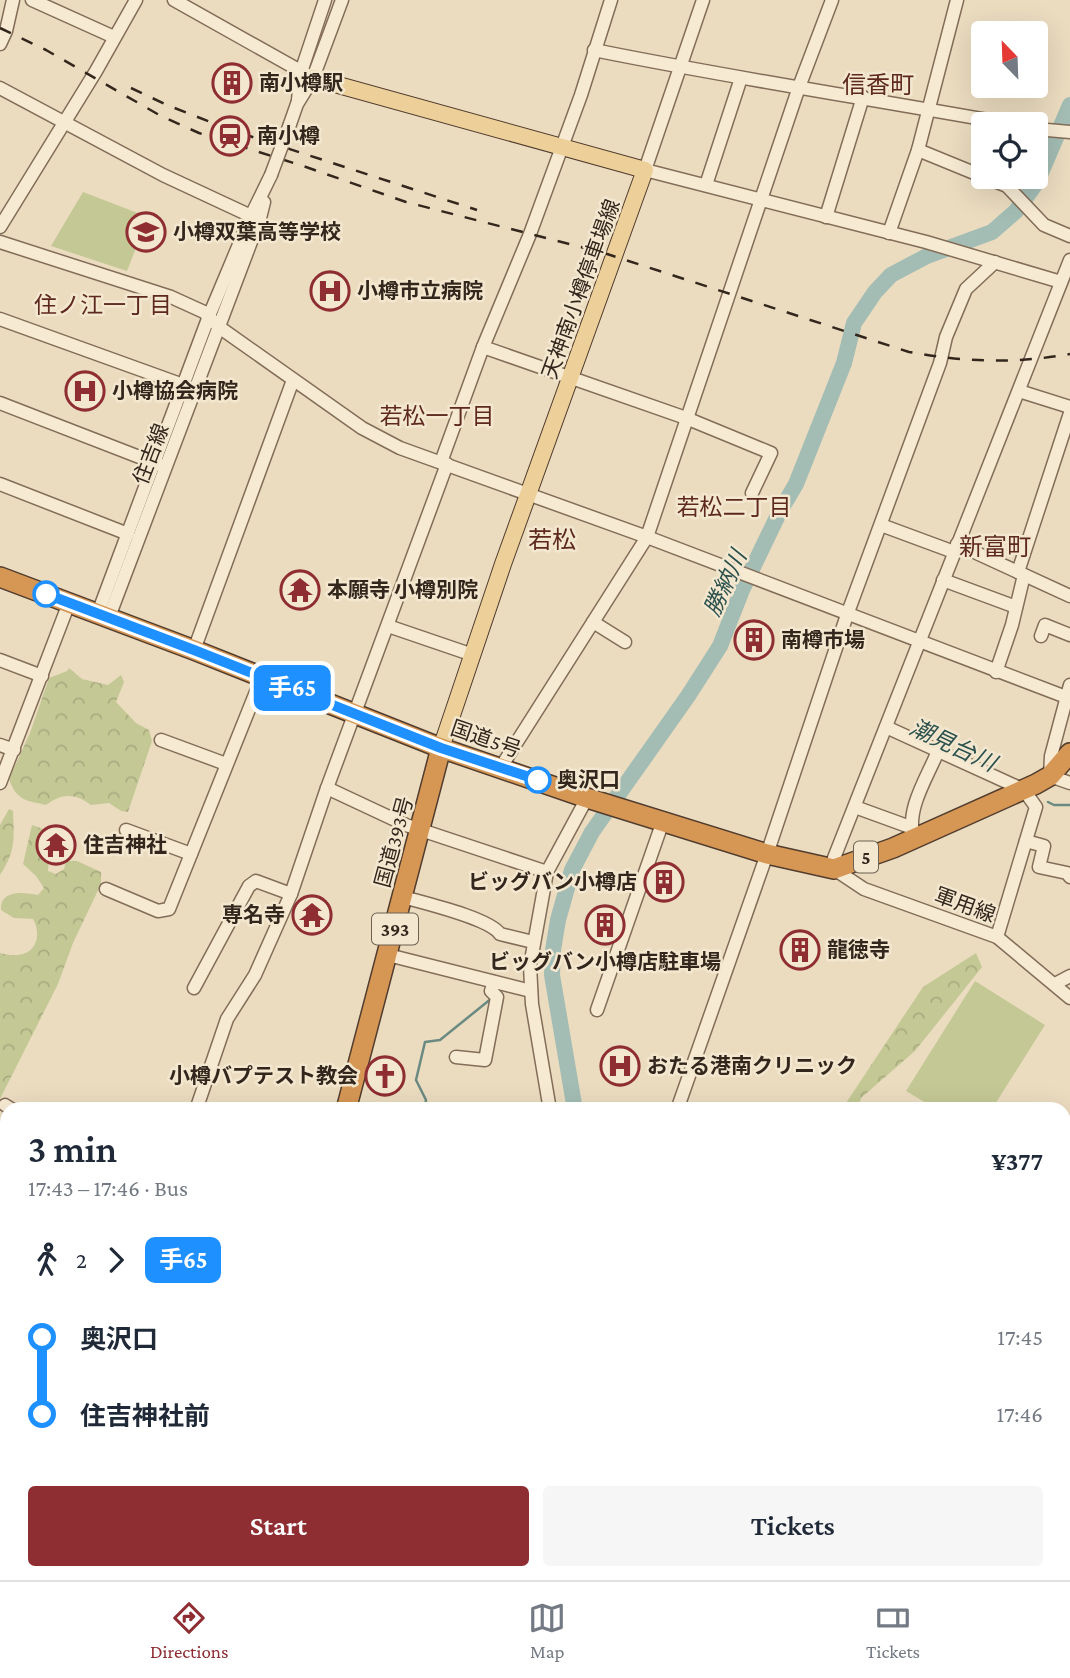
<!DOCTYPE html>
<html lang="en">
<head>
<meta charset="utf-8">
<style>
  body { margin:0; font-family:"Crimson Pro","Noto Sans JP",serif; background:#f6f6f7; color:#1f2937; height:100vh; display:flex; flex-direction:column; font-size:26px; white-space:nowrap }
  * { box-sizing:border-box; margin:0 }
  p { font-size:23px; color:#747a83 }
  .icon { flex:none; width:38px; height:38px; fill:none; stroke:currentColor; stroke-width:2; stroke-linecap:round; stroke-linejoin:round }
  .map { position:relative; flex:1; overflow:hidden }
  .panel { position:absolute; left:0px; top:1102px; width:1071px; height:478px; display:flex; flex-direction:column; background:#fff; border-radius:21px 21px 0 0; box-shadow:0 7px 28px #0002 }
  .panel>* { flex:none }
  .badge { padding:0 14px; border-radius:10px; font-size:24px; line-height:46px }
  .needle { width:46px; rotate:337deg }
  .controls { position:absolute; left:971px; top:21px; display:grid; gap:14px }
  .controls a { display:grid; place-items:center; width:77px; height:77px; border-radius:7px; background:#fff; box-shadow:0 7px 28px #0002; font-size:35px }
  .map>.badge { position:absolute; translate:-50% -50%; box-shadow:0 0 0 4px #fff }
  .legs { display:flex; align-items:center; gap:10px; height:77px; padding:0 28px; font-size:23px }
  .legs p { margin-inline-start:auto }
  .headline { display:flex; align-items:center; justify-content:space-between; height:119px; padding:0 28px }
  h1 { font-size:38px; font-weight:600; line-height:52px }
  .button { display:flex; gap:14px; margin-top:auto; padding:14px 28px }
  .button a { flex:1; height:80px; border-radius:7px; background:#8e2d32; color:#fff; font-size:28px; font-weight:600; line-height:80px; text-align:center }
  .button a+a { background:#f6f6f7; color:#1f2937 }
  ul { padding:0 28px; list-style:none }
  li { display:flex; align-items:center; gap:24px; height:77px; font-size:26px }
  li i { display:grid; place-items:center; width:10px; height:100%; margin:0 9px; background:currentColor }
  li i::after { content:''; width:18px; height:18px; margin:-9px; border:5px solid; border-radius:50%; background:#fff }
  li p { margin-inline-start:auto }
  li:first-child i { background:linear-gradient(#0000 50%,currentColor 0) }
  li:last-child i { background:linear-gradient(currentColor 50%,#0000 0) }
  .tabs { display:flex; justify-content:space-around; align-items:center; height:98px; border-top:2px solid #e0e1e3; background:#fff; font-size:19px; color:#747a83 }
  .tabs a { display:grid; justify-items:center; gap:4px }
  .tabs .selected { color:#8e2d32 }
  .map>svg:first-child { display:block }
  .forest { fill:url(#forest-crowns) }
  .pitch { fill:#c4c895 }
  .lines { fill:none; stroke-linecap:round; stroke-linejoin:round }
  .stream { stroke:#6b8a81; stroke-width:2.5 }
  .river { stroke:#a3bdb4; stroke-width:16 }
  .minor-casing { stroke:#836d59; stroke-width:15 }
  .major-casing { stroke:#513c2e; stroke-width:18 }
  .highway-casing { stroke:#513c2e; stroke-width:22 }
  .minor { stroke:#f6ead3; stroke-width:12 }
  .major { stroke:#edcf99; stroke-width:16 }
  .highway { stroke:#d69755; stroke-width:19 }
  .rail { stroke:#33271d; stroke-width:2.5; stroke-dasharray:12 12; stroke-linecap:butt }
  .minor-bridge-casing { stroke:#836d59; stroke-width:15; stroke-linecap:butt }
  .minor-bridge { stroke:#f6ead3; stroke-width:12 }
  .line-1-casing { stroke:#fff; stroke-width:16 }
  .line-1 { stroke:#1e90ff; stroke-width:10 }
  .stop-1-dot { fill:#fff; stroke:#1e90ff; stroke-width:3.5 }
  .labels { text-anchor:middle; dominant-baseline:central; stroke-width:5; stroke-linejoin:round; paint-order:stroke }
  .shield { fill:#f3e7cf; stroke:#6d6152; stroke-width:2 }
  .shield-label { font-size:19px; font-weight:bold; fill:#33271d }
  .poi-label { font-size:21px; font-weight:bold; fill:#33271d; stroke:#f3e7cf; text-anchor:start }
  .street-label { font-size:21px; fill:#33271d; stroke:#f3e7cf }
  .stop-label { font-size:21px; font-weight:bold; fill:#33271d; stroke:#f3e7cf; text-anchor:start }
  .neighbourhood-label { font-size:23px; fill:#5d291f; stroke:#f3e7cf }
  .water-label { font-size:23px; font-style:italic; fill:#2d524e; stroke:#f3e7cf }
  .quarter-label { font-size:24px; fill:#5d291f; stroke:#f3e7cf }
</style>
</head>
<body>
<div class="map">
<svg width="1070" height="1580" viewBox="0 0 1070 1580">
  <defs>
    <pattern id="forest-crowns" width="20" height="18" patternUnits="userSpaceOnUse" patternTransform="scale(1.75)"><rect width="20" height="18" fill="#c4c895"/><path d="M2 6a3 3 0 1 1 6 0M12 15a3 3 0 1 1 6 0" fill="none" stroke="#a9ac80"/></pattern>
  </defs>
  <rect width="100%" height="100%" fill="#ebdcc0"/>
  <g class="forest">
    <path d="M69,668L82,679L108,685L121,675L124,682L116,702L136,723L149,730L152,741L128,812L121,811L109,803L91,805C75,793 62,793 46,805C25,800 17,801 9,779L30,733L49,678L67,671Z"/>
    <path d="M9,809L13,811C14,839 16,851 0,875V825Z"/>
    <path d="M32,825L43,829C42,840 41,850 49,858L48,871L56,874L64,869L66,861H77L101,872V884L73,943L58,984L0,1099V953C5,954 13,956 18,955C38,953 41,933 33,919L14,918L1,910C0,889 24,892 38,895L44,888L36,876L23,864Z"/>
    <polygon points="976,953 982,967 915,1051 861,1098 858,1109 842,1109 923,987"/>
    <path d="M0,1462L7,1466V1573H82C68,1580 27,1580 9,1574L5,1580H0Z"/>
    <polygon points="702,1573 883,1573 874,1580 700,1580"/>
  </g>
  <g class="pitch">
    <polygon points="83,192 148,217 127,271 51,246"/>
    <polygon points="975,981 1045,1025 992,1109 936,1109 906,1091"/>
  </g>
  <g class="lines">
    <g class="stream">
      <polyline points="1048,802 1054,805 1070,805"/>
      <polyline points="424,1110 426,1100 416,1080 425,1042 440,1040 492,998"/>
      <polyline points="190,1580 191,1573"/>
      <polyline points="689,1580 690,1573"/>
    </g>
    <g class="river">
      <polyline points="575,1110 552,975 553,950 558,920 572,870 592,832 688,696 720,646 742,590 780,511 796,484 844,363 854,323 875,292 891,275 927,256 992,232 1016,211 1037,182 1070,105"/>
      <polyline points="500,1580 502,1573"/>
    </g>
    <g class="minor-casing">
      <g id="minor">
        <polyline points="32,0 114,37"/>
        <polyline points="174,0 313,78"/>
        <polyline points="703,0 645,170 926,242 1061,282"/>
        <polyline points="0,44 6,31 13,0"/>
        <path d="M594,50C732,78 871,99 1010,124"/>
        <polyline points="0,88 163,175 251,216"/>
        <polyline points="298,100 301,72 325,0"/>
        <polyline points="290,124 297,104 313,78 342,0"/>
        <polyline points="1036,129 1070,132"/>
        <polyline points="918,150 984,177"/>
        <polyline points="984,177 1007,186 1044,225 1070,236"/>
        <polyline points="706,185 741,78"/>
        <polyline points="826,217 863,97"/>
        <polyline points="0,227 96,71 136,0"/>
        <polyline points="889,233 918,150 957,0"/>
        <polyline points="0,242 171,297 204,312 219,327 362,428 400,448 647,537 1066,697"/>
        <polyline points="1070,260 834,858 834,869 864,889 997,937 1070,998"/>
        <polyline points="0,319 183,385"/>
        <polyline points="483,347 686,418 771,453 752,493"/>
        <polyline points="1019,391 1070,407"/>
        <polyline points="0,403 160,465"/>
        <polyline points="441,462 483,347 530,234 581,95 611,0"/>
        <polyline points="0,484 128,534"/>
        <polyline points="881,525 954,552"/>
        <polyline points="957,544 1070,596"/>
        <polyline points="1018,572 1070,413"/>
        <polyline points="943,580 1016,607"/>
        <polyline points="98,613 209,316 251,216 271,175"/>
        <polyline points="109,617 260,218 264,202"/>
        <polyline points="593,622 625,642"/>
        <polyline points="388,626 473,655"/>
        <polyline points="1041,636 1045,625 1070,635"/>
        <polyline points="194,650 293,380"/>
        <polyline points="0,660 42,676"/>
        <polyline points="996,672 1012,625 1024,575"/>
        <polyline points="1070,685 1051,756 1050,776 1070,783"/>
        <polyline points="886,727 1024,790 1036,807 997,937"/>
        <polyline points="161,740 226,764"/>
        <polyline points="0,745 14,750"/>
        <polyline points="501,767 647,537 799,87 832,0"/>
        <polyline points="0,783 69,603"/>
        <polyline points="327,788 406,825 547,872"/>
        <polyline points="855,807 910,827"/>
        <polyline points="126,830 191,854"/>
        <path d="M914,837C905,810 928,776 938,751"/>
        <polyline points="1026,841 1044,846 1039,867 1067,873 1070,877"/>
        <polyline points="106,889 158,911 169,909 262,677"/>
        <path d="M403,897C424,903 489,918 500,934L533,942"/>
        <polyline points="388,955 531,991"/>
        <polyline points="1055,984 1070,976"/>
        <polyline points="194,988 249,886 256,881 291,894"/>
        <polyline points="597,1010 663,821"/>
        <polyline points="456,1057 485,1060 497,997 491,991 494,982"/>
        <polyline points="5,1105 13,1110"/>
        <polyline points="196,1110 227,1019 255,975 291,894 327,788 447,464"/>
        <polyline points="550,1110 532,1004 530,966 547,872 587,798"/>
        <polyline points="677,1110 767,854 847,615 940,363 946,337 966,289 995,262"/>
        <polyline points="1,1198 7,1186"/>
        <polyline points="0,1303 7,1307"/>
        <polyline points="1064,1379 1070,1381"/>
        <polyline points="0,1451 7,1455"/>
        <polyline points="1064,1498 1070,1490"/>
        <polyline points="1064,1518 1070,1523"/>
        <polyline points="344,1573 359,1580"/>
        <polyline points="463,1573 481,1580"/>
        <polyline points="608,1573 621,1580"/>
        <polyline points="755,1573 764,1579"/>
        <polyline points="939,1573 949,1580"/>
        <polyline points="1054,1573 1062,1580"/>
        <polyline points="522,1580 522,1573"/>
        <polyline points="725,1580 728,1573"/>
        <polyline points="925,1580 930,1573"/>
        <polyline points="999,1580 1004,1573"/>
      </g>
    </g>
    <g class="major-casing">
      <polyline id="major" points="313,78 645,170 503,564 441,748"/>
    </g>
    <g class="highway-casing">
      <g id="highway">
        <polyline points="0,577 194,650 441,748 587,798 767,854 834,869 893,848 1036,784 1050,776 1070,753"/>
        <polyline points="346,1110 441,748"/>
        <polyline points="234,1580 236,1573"/>
      </g>
    </g>
    <use href="#minor" class="minor"/>
    <use href="#major" class="major"/>
    <use href="#highway" class="highway"/>
    <g class="rail">
      <path d="M0,28L46,50L161,116L199,133L303,166L406,202L604,253L909,352C965,362 1014,364 1070,354"/>
      <polyline points="131,88 167,105 231,130 477,210"/>
    </g>
    <g class="minor-bridge-casing">
      <polyline id="minor-bridge" points="271,175 290,124"/>
    </g>
    <use href="#minor-bridge" class="minor-bridge"/>
  </g>
  <g class="lines">
    <g class="line-1-casing">
      <polyline id="line-1" points="46,594 194,650 441,748 538,780"/>
    </g>
    <use href="#line-1" class="line-1"/>
  </g>
  <defs>
    <g id="building-ring" transform="scale(2.0125)"><circle r="9.5" fill="#f3e7cf" stroke="#8e2d32" stroke-width="1.5"/><path d="M-4-6H4V6H1V3H-1V6H-4ZM-2.5-4.3h1.7v1.8h-1.7ZM.8-4.3h1.7v1.8H.8ZM-2.5-1h1.7V.8h-1.7ZM.8-1h1.7V.8H.8Z" fill="#8e2d32"/></g>
    <g id="station-ring" transform="scale(2.0125)"><circle r="9.5" fill="#f3e7cf" stroke="#8e2d32" stroke-width="1.5"/><path d="M-3-6H3Q5-6 5-4V2Q5 4 3 4L4.5 6H3L1.5 4h-3L-3 6H-4.5L-3 4Q-5 4-5 2V-4Q-5-6-3-6ZM-3.5-4v3h7v-3ZM-3.5 1v1.5H-2V1ZM2 1v1.5H3.5V1Z" fill="#8e2d32"/></g>
    <g id="school-ring" transform="scale(2.0125)"><circle r="9.5" fill="#f3e7cf" stroke="#8e2d32" stroke-width="1.5"/><path d="M0-5L7-2L0 1L-7-2ZM-4 1L0 2.5L4 1V4Q0 6-4 4Z" fill="#8e2d32"/></g>
    <g id="hospital-ring" transform="scale(2.0125)"><circle r="9.5" fill="#f3e7cf" stroke="#8e2d32" stroke-width="1.5"/><path d="M-5-5h3v3.5h4V-5h3V5h-3V1.5h-4V5h-3Z" fill="#8e2d32"/></g>
    <g id="temple-ring" transform="scale(2.0125)"><circle r="9.5" fill="#f3e7cf" stroke="#8e2d32" stroke-width="1.5"/><path d="M0-6L5-2H3V0L6.5 2.5H4V6H1.5V3h-3V6H-4V2.5H-6.5L-3 0V-2H-5Z" fill="#8e2d32"/></g>
    <g id="church-ring" transform="scale(2.0125)"><circle r="9.5" fill="#f3e7cf" stroke="#8e2d32" stroke-width="1.5"/><path d="M-1.2-6h2.4v3.5h3.3v2.4h-3.3V6h-2.4V-.1h-3.3v-2.4h3.3Z" fill="#8e2d32"/></g>
  </defs>
  <g fill-rule="evenodd">
    <use href="#building-ring" x="232" y="83"/>
    <use href="#station-ring" x="230" y="136"/>
    <use href="#school-ring" x="146" y="232"/>
    <use href="#hospital-ring" x="330" y="291"/>
    <use href="#hospital-ring" x="85" y="391"/>
    <use href="#temple-ring" x="300" y="590"/>
    <use href="#building-ring" x="754" y="640"/>
    <use href="#temple-ring" x="56" y="845"/>
    <use href="#building-ring" x="664" y="882"/>
    <use href="#temple-ring" x="312" y="915"/>
    <use href="#building-ring" x="605" y="925"/>
    <use href="#building-ring" x="800" y="950"/>
    <use href="#hospital-ring" x="620" y="1066"/>
    <use href="#church-ring" x="385" y="1076"/>
  </g>
  <g class="stop-1-dot">
    <circle cx="46" cy="594" r="12"/>
    <circle cx="538" cy="780" r="12"/>
  </g>
  <g class="labels">
    <g class="shield">
      <rect x="854" y="841.5" width="24" height="31" rx="5"/>
      <rect x="372" y="913.5" width="46" height="31" rx="5"/>
    </g>
    <g class="shield-label">
      <text x="866" y="857">5</text>
      <text x="395" y="929">393</text>
    </g>
    <g class="poi-label">
      <text x="259" y="83">南小樽駅</text>
      <text x="257" y="136">南小樽</text>
      <text x="173" y="232">小樽双葉高等学校</text>
      <text x="357" y="291">小樽市立病院</text>
      <text x="112" y="391">小樽協会病院</text>
      <text x="327" y="590">本願寺 小樽別院</text>
      <text x="781" y="640">南樽市場</text>
      <text x="83" y="845">住吉神社</text>
      <text x="637" y="882" text-anchor="end">ビッグバン小樽店</text>
      <text x="285" y="915" text-anchor="end">専名寺</text>
      <text x="827" y="950">龍徳寺</text>
      <text x="605" y="962" text-anchor="middle">ビッグバン小樽店駐車場</text>
      <text x="647" y="1066">おたる港南クリニック</text>
      <text x="358" y="1076" text-anchor="end">小樽バプテスト教会</text>
    </g>
    <g class="street-label">
      <text transform="translate(581 289) rotate(-70)">天神南小樽停車場線</text>
      <text transform="translate(151 454) rotate(-69)">住吉線</text>
      <text transform="translate(486 739) rotate(19)">国道5号</text>
      <text transform="translate(394 842) rotate(-75)">国道393号</text>
      <text transform="translate(965 905) rotate(20)">軍用線</text>
    </g>
    <g class="stop-label">
      <text x="557" y="780">奥沢口</text>
    </g>
    <g class="neighbourhood-label">
      <text x="103" y="305">住ノ江一丁目</text>
      <text x="437" y="416">若松一丁目</text>
      <text x="734" y="507">若松二丁目</text>
    </g>
    <g class="water-label">
      <text transform="translate(725 583) rotate(-65)">勝納川</text>
      <text transform="translate(953 745) rotate(25)">潮見台川</text>
    </g>
    <g class="quarter-label">
      <text x="878" y="84">信香町</text>
      <text x="552" y="539">若松</text>
      <text x="995" y="546">新富町</text>
    </g>
  </g>
</svg>
<div class="controls">
<a><svg class="needle" viewBox="-14 -14 28 28"><path d="M0-13l5 13h-10z" fill="#e53935"/><path d="M0 13l5-13h-10z" fill="#747a83"/></svg></a>
<a><svg class="icon" aria-label="locate" viewBox="0 0 24 24"><circle cx="12" cy="12" r="6"/><path d="M12 2v4M12 18v4M2 12h4M18 12h4"/></svg></a>
</div>
<b class="badge" style="left:292px;top:688px;background:#1e90ff;color:#fff">手65</b>
<section class="panel">
<div class="headline"><div><h1>3 min</h1><p>17:43 – 17:46 · Bus</p></div><b>¥377</b></div>
<div class="legs"><svg class="icon" aria-label="walk" viewBox="0 0 24 24"><circle cx="13" cy="4" r="2"/><path d="M13 8l-2 6 4 7M11 14l-3 7M7 12l3-4h3l4 4"/></svg>2<svg class="icon" aria-label="forward" viewBox="0 0 24 24"><path d="M9 5l7 7-7 7"/></svg><b class="badge" style="background:#1e90ff;color:#fff">手65</b></div>
<ul>
<li><i style="color:#1e90ff"></i><b>奥沢口</b><p>17:45</p></li>
<li><i style="color:#1e90ff"></i><b>住吉神社前</b><p>17:46</p></li>
</ul>
<div class="button"><a>Start</a><a>Tickets</a></div>
</section>
</div>
<nav class="tabs">
<a class="selected"><svg class="icon" aria-label="directions" viewBox="0 0 24 24"><path d="M12 3l9 9-9 9-9-9zM9 14v-3h6M13 9l2 2-2 2"/></svg>Directions</a>
<a><svg class="icon" aria-label="map" viewBox="0 0 24 24"><path d="M3 6l6-2 6 2 6-2v14l-6 2-6-2-6 2zM9 4v14M15 6v14"/></svg>Map</a>
<a><svg class="icon" aria-label="tickets" viewBox="0 0 24 24"><path d="M3 7h18v10H3zM15 7v10"/></svg>Tickets</a>
</nav>
</body>
</html>
